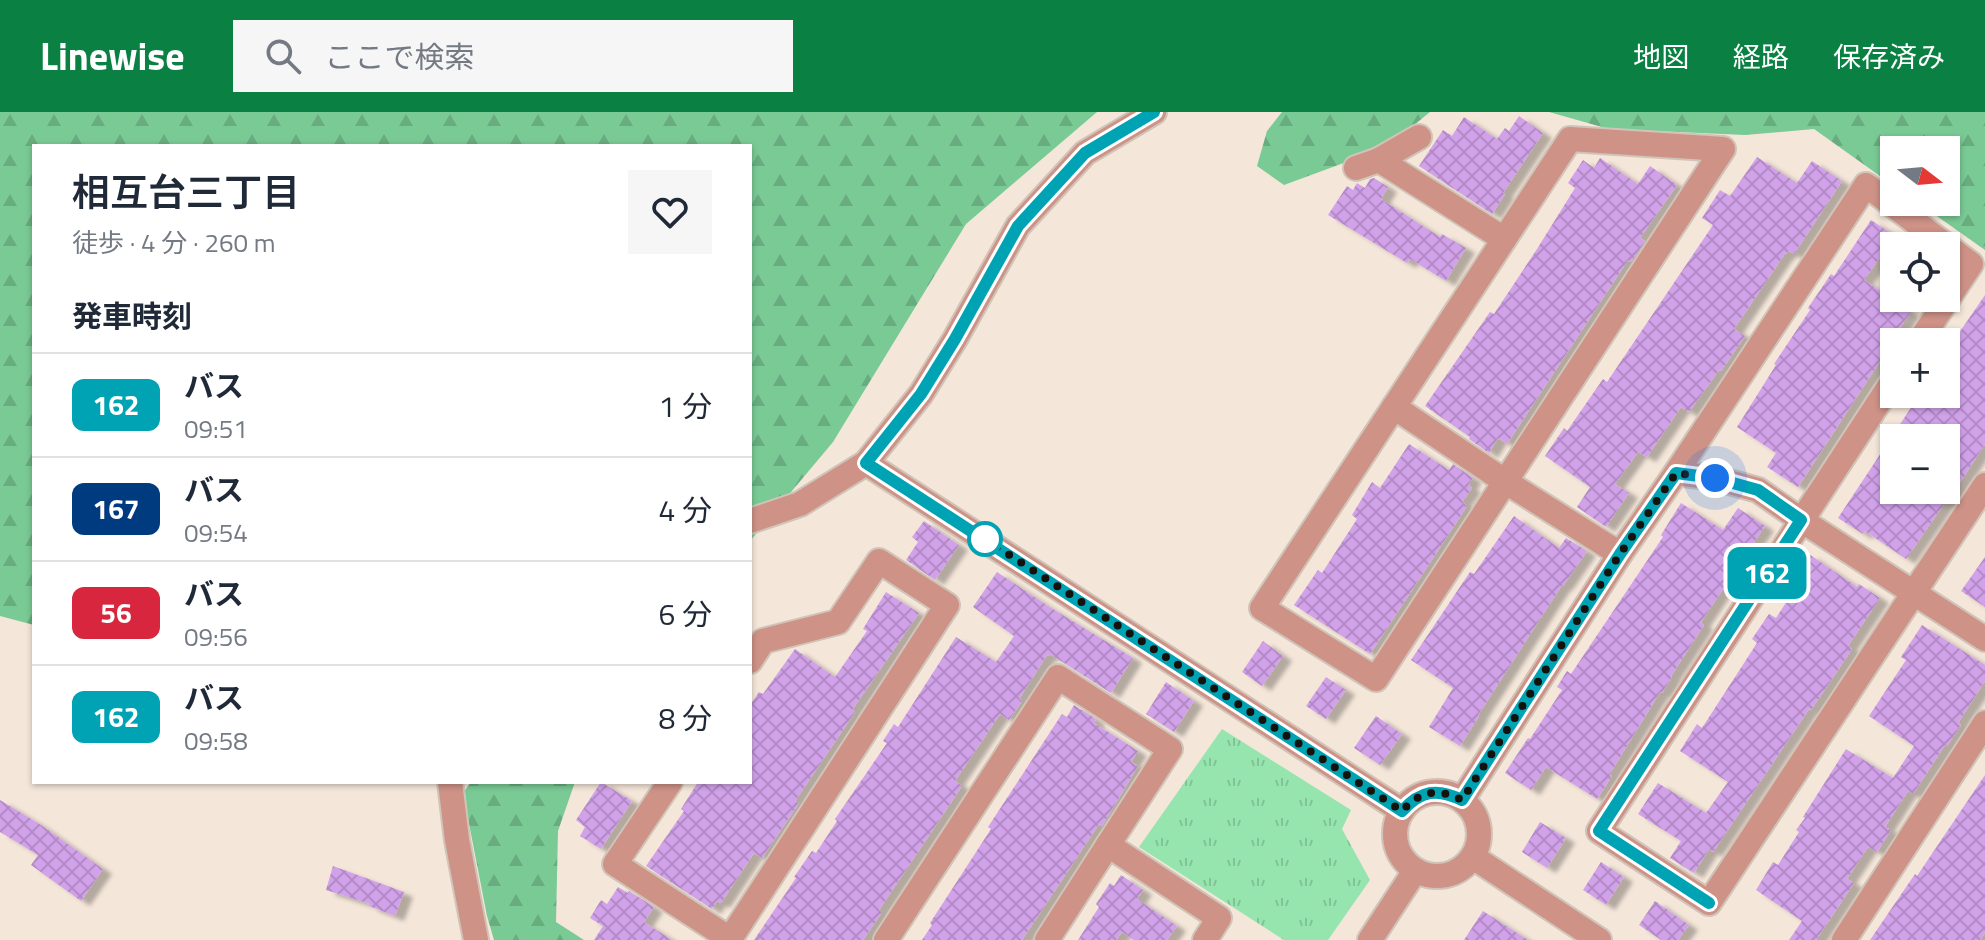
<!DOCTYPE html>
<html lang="ja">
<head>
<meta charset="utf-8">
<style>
  body { margin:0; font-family:"Titillium Web","Noto Sans JP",sans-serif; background:#f6f6f7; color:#1f2937; height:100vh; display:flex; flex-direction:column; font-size:30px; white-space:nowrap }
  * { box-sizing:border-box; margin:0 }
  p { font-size:26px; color:#747a83 }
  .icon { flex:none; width:44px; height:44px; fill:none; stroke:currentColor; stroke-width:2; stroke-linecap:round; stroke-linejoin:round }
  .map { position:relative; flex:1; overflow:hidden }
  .sheet { position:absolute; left:32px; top:32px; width:720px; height:640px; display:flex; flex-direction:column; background:#fff; border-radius:0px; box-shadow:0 2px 6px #0004 }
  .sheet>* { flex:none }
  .badge { padding:0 16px; border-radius:12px; font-size:28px; line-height:52px }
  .needle { width:52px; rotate:106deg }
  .fabs { position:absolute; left:1880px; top:24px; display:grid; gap:16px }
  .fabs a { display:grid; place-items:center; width:80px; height:80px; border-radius:0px; background:#fff; box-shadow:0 2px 6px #0004; font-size:40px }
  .you { position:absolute; width:40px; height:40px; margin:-20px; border:6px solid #fff; border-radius:50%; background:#1a73e8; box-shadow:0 0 0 12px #1a73e833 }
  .map>.badge { position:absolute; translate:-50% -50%; box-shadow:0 0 0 4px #fff }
  h2 { padding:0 40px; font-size:30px; line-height:72px }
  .round { display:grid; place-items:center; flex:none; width:84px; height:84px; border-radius:0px; background:#f6f6f7 }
  .head { display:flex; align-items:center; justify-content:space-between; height:136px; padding:0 40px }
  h1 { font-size:38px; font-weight:600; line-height:60px }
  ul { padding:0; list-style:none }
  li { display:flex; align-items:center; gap:24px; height:104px; padding:0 40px; border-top:2px solid #e0e1e3 }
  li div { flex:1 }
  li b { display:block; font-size:30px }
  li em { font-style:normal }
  li .badge { min-width:88px; font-weight:700; text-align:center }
  header { display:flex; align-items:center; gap:48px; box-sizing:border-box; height:112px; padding:0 40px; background:#0b8043; color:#fff }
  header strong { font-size:38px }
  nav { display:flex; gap:44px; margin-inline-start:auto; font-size:28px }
  .search { width:560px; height:72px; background:#f6f6f7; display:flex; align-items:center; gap:20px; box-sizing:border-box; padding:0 28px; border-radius:0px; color:#747a83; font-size:30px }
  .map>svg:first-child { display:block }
  .grass { fill:url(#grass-tufts) }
  .forest { fill:url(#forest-firs) }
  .building { fill:url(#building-cross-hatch); fill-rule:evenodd; filter:url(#shadow) }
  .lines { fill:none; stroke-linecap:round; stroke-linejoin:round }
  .minor-casing { stroke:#d0c4b8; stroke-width:28 }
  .tertiary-casing { stroke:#d0c4b8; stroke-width:28 }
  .minor { stroke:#ce9287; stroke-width:24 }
  .tertiary { stroke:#ce9287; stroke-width:24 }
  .line-casing { stroke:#fff; stroke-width:18 }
  .line { stroke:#00a3b4; stroke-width:12 }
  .walk { stroke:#15110c; stroke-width:8; stroke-dasharray:0 14.4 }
  .stop-dot { fill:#fff; stroke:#00a3b4; stroke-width:4 }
</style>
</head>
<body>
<header>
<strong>Linewise</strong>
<div class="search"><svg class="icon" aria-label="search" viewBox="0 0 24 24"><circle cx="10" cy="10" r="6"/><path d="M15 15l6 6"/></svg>ここで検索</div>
<nav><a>地図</a><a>経路</a><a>保存済み</a></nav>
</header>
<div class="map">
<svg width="1985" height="828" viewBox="0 0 1985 828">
  <defs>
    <pattern id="grass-tufts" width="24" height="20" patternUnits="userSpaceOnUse" patternTransform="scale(2)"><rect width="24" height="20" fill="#96e5af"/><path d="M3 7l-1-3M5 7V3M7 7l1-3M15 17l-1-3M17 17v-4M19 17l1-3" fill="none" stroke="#80c395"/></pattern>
    <pattern id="forest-firs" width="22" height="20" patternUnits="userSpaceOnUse" patternTransform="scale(2)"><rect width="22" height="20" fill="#7aca95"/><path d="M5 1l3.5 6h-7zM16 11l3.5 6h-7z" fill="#69ac7f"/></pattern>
    <pattern id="building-cross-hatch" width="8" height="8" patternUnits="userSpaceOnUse" patternTransform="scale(2)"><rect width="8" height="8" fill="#d1a2e9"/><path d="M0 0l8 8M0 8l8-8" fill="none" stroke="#b38ac7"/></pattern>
    <filter id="shadow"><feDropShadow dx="9" dy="5" stdDeviation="2" flood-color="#0004"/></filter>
  </defs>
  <rect width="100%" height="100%" fill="#f4e6d9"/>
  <polygon class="grass" points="1222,617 1351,698 1342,717 1370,768 1328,828 1284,828 1139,735"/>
  <g class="forest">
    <polygon points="0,0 1097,0 966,112 833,330 750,429 750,34 34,34 34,513 0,504"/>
    <polygon points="1282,0 1430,0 1387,35 1284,73 1257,54 1267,19"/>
    <polygon points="1549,0 1985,0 1985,138 1917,90 1946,90 1946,38 1894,38 1894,74 1814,17 1745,23 1609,17"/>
    <polygon points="471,670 575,670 558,719 556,810 584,828 494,828 487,804 463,681"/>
  </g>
  <g class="building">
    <polygon points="1519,4 1543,21 1503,81 1505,82 1492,102 1419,54 1443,18 1452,24 1464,5 1497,27 1505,16 1509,19"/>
    <polygon points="1757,45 1797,71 1812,49 1842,69 1794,142 1789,139 1784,143 1734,217 1745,224 1721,259 1719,258 1689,300 1681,295 1647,345 1638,340 1615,372 1629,381 1606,415 1577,395 1590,375 1545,344 1564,316 1567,319 1603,267 1607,270 1713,113 1702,106 1720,78 1730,84"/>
    <polygon points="1600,46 1638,72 1650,54 1677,73 1640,126 1645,129 1631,150 1628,148 1507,332 1498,326 1489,341 1469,327 1470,325 1425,294 1490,200 1494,202 1537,137 1575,76 1568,71 1583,48 1594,56"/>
    <polygon points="1374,66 1388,75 1381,87 1440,125 1442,122 1466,136 1446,169 1410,147 1407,151 1328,103 1347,74 1353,78 1357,71 1365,76 1370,67"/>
    <polygon points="1871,108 1895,124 1864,168 1911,200 1882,242 1884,243 1798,375 1767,355 1776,341 1737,315 1776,253 1774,252 1810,198 1808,196 1831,162 1834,164"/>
    <path d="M1985,183V332L1946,392V389L1906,447L1865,419L1863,422L1838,406L1920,282H1946V240ZM1894,326H1946V378H1894Z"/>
    <polygon points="1409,332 1449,358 1453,352 1473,366 1468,373 1472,376 1462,390 1467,394 1370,542 1294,493 1318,458 1322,461 1357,407 1352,403 1372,370 1380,376"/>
    <polygon points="1681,391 1723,418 1738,396 1765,414 1701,510 1704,513 1671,564 1672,565 1662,581 1660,580 1609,663 1612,664 1597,687 1546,655 1531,678 1505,661 1528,626 1530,627 1562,578 1557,575 1567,559 1571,562 1663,425 1661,423"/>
    <polygon points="1514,404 1559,436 1566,426 1587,439 1563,474 1562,473 1478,603 1479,604 1460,634 1429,615 1453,576 1411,548 1470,460 1474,462"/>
    <polygon points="924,409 959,433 935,468 906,448 918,430 912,425"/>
    <polygon points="1809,442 1857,475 1859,472 1880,486 1848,534 1852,537 1811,598 1809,597 1713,740 1709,737 1694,761 1670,746 1681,729 1638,702 1658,671 1706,701 1728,670 1680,639 1697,612 1702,616 1757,531 1752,527 1769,502 1776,506 1802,466 1795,461"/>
    <polygon points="1985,445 1985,495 1961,479"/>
    <polygon points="997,460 1048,494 1133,546 1111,581 1050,542 1049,544 1047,543 1019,587 1022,589 1009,608 1000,602 955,669 962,674 879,798 882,800 863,828 754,828 796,766 794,765 812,739 816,741 837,709 835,707 887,631 883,629 894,612 898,615 956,525 996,550 1014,524 973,495"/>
    <polygon points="886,480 919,501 852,598 855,600 795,689 799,691 762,746 754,741 721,791 717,789 712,797 646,754 684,699 681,697 698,670 750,670 750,593 759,580 763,582 795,537 835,565 867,519 863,517"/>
    <polygon points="1922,513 1985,553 1985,569 1958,611 1961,613 1947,634 1945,633 1913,682 1908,679 1885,715 1891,718 1877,740 1868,735 1847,767 1854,771 1816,828 1789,828 1802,809 1756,778 1773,750 1778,753 1799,720 1796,718 1805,706 1803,705 1846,637 1893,666 1914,634 1869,604 1906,548 1901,545"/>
    <polygon points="1263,529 1283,544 1262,574 1242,560"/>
    <polygon points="1326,565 1346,578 1326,607 1306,594"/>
    <polygon points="1166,570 1194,589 1174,620 1146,602"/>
    <polygon points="1074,593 1096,607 1094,611 1138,639 1131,650 1138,654 1102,714 1099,712 1022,828 922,828 932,813 930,811 991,717 988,715 1062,602 1067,605"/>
    <polygon points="1376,604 1402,622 1380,653 1354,636"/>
    <polygon points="1985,663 1985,821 1980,828 1870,828 1915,762 1917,764"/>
    <polygon points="601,670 632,689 601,737 580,724 585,715 576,708"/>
    <polygon points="0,688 41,713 103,757 81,789 31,753 38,743 0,720"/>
    <polygon points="1540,710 1566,726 1547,756 1522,740"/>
    <polygon points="1601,750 1624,765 1606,793 1583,778"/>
    <polygon points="333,754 404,780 395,804 369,794 370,792 326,778"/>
    <polygon points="1121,763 1143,778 1137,787 1177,814 1167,828 1134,828 1122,820 1116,828 1078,828 1099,795 1096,792 1110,771 1114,774"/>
    <polygon points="618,775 628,781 629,779 654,795 644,810 672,828 594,828 603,814 590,806 601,788 607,792"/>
    <polygon points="1655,789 1689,813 1678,828 1661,828 1639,813"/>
    <polygon points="1483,799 1528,828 1464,828"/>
  </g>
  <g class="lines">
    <g class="minor-casing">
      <g id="minor">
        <polygon points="1570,27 1723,37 1376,567 1262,496"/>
        <polyline points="1379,48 1504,127"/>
        <polyline points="1356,56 1379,48 1419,25"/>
        <polyline points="1894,267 1599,719 1709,791 1985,373"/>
        <polyline points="1394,295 1506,370 1620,442"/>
        <polyline points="1676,361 1866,73 1971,152 1919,230"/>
        <polyline points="670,670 615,752 730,827 947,493 879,449 838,510 763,529 750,549"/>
        <polyline points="1462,688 1620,442 1676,361 1715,366 1758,378 1801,408 1985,527"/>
        <polyline points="886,828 1058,565 1170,637 1108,733 1219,806 1205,828"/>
        <polyline points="1047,828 1108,733"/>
        <polyline points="1370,828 1415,759"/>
        <polyline points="1844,828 1985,611"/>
      </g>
    </g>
    <g class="tertiary-casing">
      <g id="tertiary">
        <polyline points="866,351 1402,699"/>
        <polyline points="750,409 800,392 866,351 921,282 955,227 1018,114 1085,41 1154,0"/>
        <polyline points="450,670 457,728 476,828"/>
        <circle cx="1437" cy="722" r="42"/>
        <polyline points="1473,745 1599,828"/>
      </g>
    </g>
    <use href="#minor" class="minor"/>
    <use href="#tertiary" class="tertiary"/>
  </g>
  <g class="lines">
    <g class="line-casing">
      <path id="line" d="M1154,0L1085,41L1018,114L955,227L921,282L866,351L1402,699C1421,678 1437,676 1462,688L1620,442L1676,361L1715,366L1758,378L1801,408L1599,719L1709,791"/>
    </g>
    <use href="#line" class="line"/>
    <path class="walk" d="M985,427L1402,699C1421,678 1437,676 1462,688L1620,442L1676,361L1715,366"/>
  </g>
  <circle class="stop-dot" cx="985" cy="427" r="16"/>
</svg>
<div class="fabs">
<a><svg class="needle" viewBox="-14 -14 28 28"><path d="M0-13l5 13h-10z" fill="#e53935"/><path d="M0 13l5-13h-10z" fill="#747a83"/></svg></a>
<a><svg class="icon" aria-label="locate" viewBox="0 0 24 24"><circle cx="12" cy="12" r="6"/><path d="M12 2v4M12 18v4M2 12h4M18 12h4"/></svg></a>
<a>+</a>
<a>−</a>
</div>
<div class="you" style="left:1715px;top:366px"></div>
<b class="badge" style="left:1767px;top:461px;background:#00a3b4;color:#fff">162</b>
<section class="sheet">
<div class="head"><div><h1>相互台三丁目</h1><p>徒歩 · 4 分 · 260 m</p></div><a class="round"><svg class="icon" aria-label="heart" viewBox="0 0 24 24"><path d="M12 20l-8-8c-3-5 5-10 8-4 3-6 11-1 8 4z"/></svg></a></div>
<h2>発車時刻</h2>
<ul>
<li><span class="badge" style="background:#00a3b4;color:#fff">162</span><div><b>バス</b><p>09:51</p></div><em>1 分</em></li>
<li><span class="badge" style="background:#003b80;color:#fff">167</span><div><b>バス</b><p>09:54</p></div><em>4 分</em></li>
<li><span class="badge" style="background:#d7263d;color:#fff">56</span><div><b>バス</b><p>09:56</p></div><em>6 分</em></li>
<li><span class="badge" style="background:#00a3b4;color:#fff">162</span><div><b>バス</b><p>09:58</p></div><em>8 分</em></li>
</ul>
</section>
</div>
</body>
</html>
